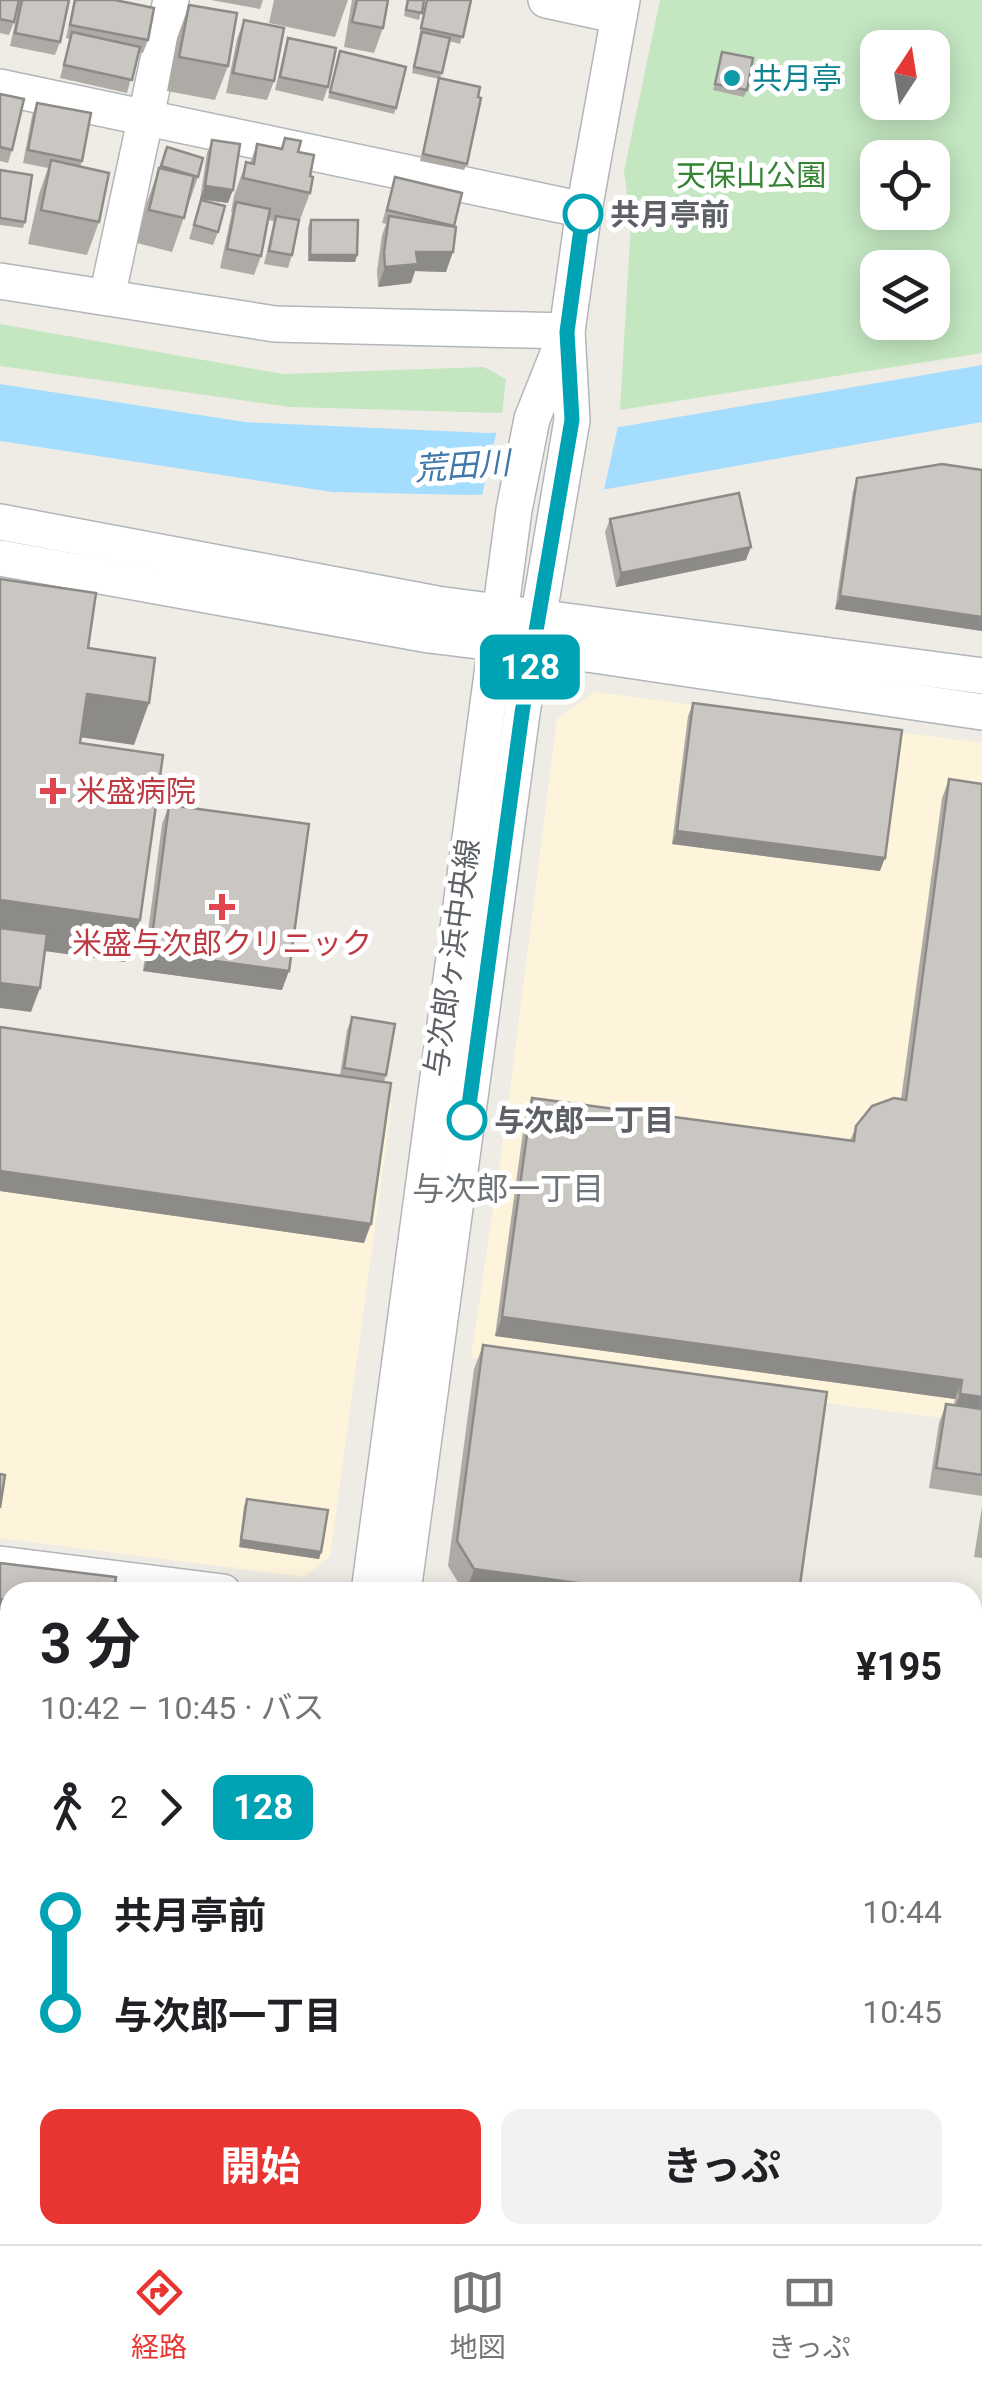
<!DOCTYPE html>
<html lang="ja">
<head>
<meta charset="utf-8">
<style>
  body { margin:0; font-family:Roboto,"Noto Sans JP",sans-serif; background:#f2f2f2; color:#202124; height:100vh; display:flex; flex-direction:column; font-size:38px; white-space:nowrap }
  * { box-sizing:border-box; margin:0 }
  p { font-size:32px; color:#757577 }
  .icon { flex:none; width:55px; height:55px; fill:none; stroke:currentColor; stroke-width:2; stroke-linecap:round; stroke-linejoin:round }
  .map { position:relative; flex:1; overflow:hidden }
  .side { position:absolute; left:0px; top:1582px; width:982px; height:662px; display:flex; flex-direction:column; background:#fff; border-radius:30px 30px 0 0; box-shadow:0 5px 25px #0003 }
  .side>* { flex:none }
  .badge { padding:0 20px; border-radius:15px; font-size:35px; line-height:65px }
  .needle { width:65px; rotate:12deg }
  .fabs { position:absolute; left:860px; top:30px; display:grid; gap:20px }
  .fabs a { display:grid; place-items:center; width:90px; height:90px; border-radius:20px; background:#fff; box-shadow:0 5px 25px #0003; font-size:50px }
  .map>.badge { position:absolute; translate:-50% -50%; box-shadow:0 0 0 5px #fff }
  .legs { display:flex; align-items:center; gap:15px; height:110px; padding:0 40px; font-size:32px }
  .legs p { margin-inline-start:auto }
  .headline { display:flex; align-items:center; justify-content:space-between; height:170px; padding:0 40px }
  h1 { font-size:55px; font-weight:700; line-height:75px }
  .action { display:flex; gap:20px; margin-top:auto; padding:20px 40px }
  .action a { flex:1; height:115px; border-radius:20px; background:#e93531; color:#fff; font-size:40px; font-weight:700; line-height:115px; text-align:center }
  .action a+a { background:#f2f2f2; color:#202124 }
  ul { padding:0 40px; list-style:none }
  li { display:flex; align-items:center; gap:35px; height:100px; font-size:38px }
  li i { display:grid; place-items:center; width:15px; height:100%; margin:0 12px; background:currentColor }
  li i::after { content:''; width:25px; height:25px; margin:-12px; border:8px solid; border-radius:50%; background:#fff }
  li p { margin-inline-start:auto }
  li:first-child i { background:linear-gradient(#0000 50%,currentColor 0) }
  li:last-child i { background:linear-gradient(currentColor 50%,#0000 0) }
  .tab-bar { display:flex; justify-content:space-around; align-items:center; height:140px; border-top:2px solid #e0e0e0; background:#fff; font-size:28px; color:#757577 }
  .tab-bar a { display:grid; justify-items:center; gap:5px }
  .tab-bar .current { color:#e93531 }
  .map>svg:first-child { display:block }
  .commercial { fill:#fef4db }
  .green { fill:#c4e7c2; fill-rule:evenodd }
  .water { fill:#a5ddff }
  .pier { fill:#efece5 }
  .lines { fill:none; stroke-linecap:round; stroke-linejoin:round }
  .minor-casing { stroke:#b2b6ba; stroke-width:38 }
  .minor { stroke:#fff; stroke-width:35 }
  .wall { fill:#aeaba7 }
  .shaded-wall { fill:#8d8b88 }
  .building { fill:#cac7c2; stroke:#8d8b88; stroke-width:2.5 }
  .line-1-casing { stroke:#fff; stroke-width:22 }
  .line-1 { stroke:#00a3b4; stroke-width:15 }
  .culture-dot { fill:#0f9aa8; stroke:#fff; stroke-width:4 }
  .stop-1-dot { fill:#fff; stroke:#00a3b4; stroke-width:5 }
  .health-dot { fill:#e0444e; stroke:#fff; stroke-width:4 }
  .labels { text-anchor:middle; dominant-baseline:central; stroke-width:10; stroke-linejoin:round; paint-order:stroke }
  .culture-label { font-size:30px; fill:#0d838f; stroke:#fff; text-anchor:start }
  .park-label { font-size:30px; fill:#358535; stroke:#fff }
  .stop-label { font-size:30px; font-weight:bold; fill:#5d6166; stroke:#fff; text-anchor:start }
  .health-label { font-size:30px; fill:#be3a42; stroke:#fff; text-anchor:start }
  .street-label { font-size:30px; fill:#5d6166; stroke:#fff }
  .water-label { font-size:32px; font-style:italic; fill:#3f78a9; stroke:#fff }
  .neighbourhood-label { font-size:32px; fill:#6e7378; stroke:#fff }
</style>
</head>
<body>
<div class="map">
<svg width="982" height="2244" viewBox="0 0 982 2244">
  <rect width="100%" height="100%" fill="#efece5"/>
  <g class="commercial">
    <polygon points="595,692 982,743 982,1423 471,1358 507,1114 557,719"/>
    <polygon points="0,1047 392,1103 330,1556 304,1577 0,1538"/>
    <polygon points="973,1712 982,1713 982,2194 973,2193"/>
    <polygon points="359,2235 654,2235 653,2244 358,2244"/>
  </g>
  <g class="green">
    <path d="M660,0H982V353L620,410L631,222L624,171ZM878,48H932V102H878ZM878,158H932V212H878ZM878,268H932V322H878Z"/>
    <polygon points="0,324 283,374 484,367 506,379 502,413 290,407 0,366"/>
  </g>
  <polygon class="water" points="982,365 982,422 607,489 471,495 332,492 0,441 0,384 245,422 487,433 620,427"/>
  <polygon class="pier" points="619,422 603,494 481,500 497,430"/>
  <g class="lines">
    <g class="minor-casing">
      <g id="minor">
        <polyline points="546,0 619,16"/>
        <polyline points="0,87 584,210"/>
        <polyline points="0,281 275,324 567,331"/>
        <polyline points="107,297 171,0"/>
        <polyline points="0,522 437,604 982,676"/>
        <polyline points="0,558 429,635 594,655 982,712"/>
        <polyline points="0,1564 223,1592"/>
        <polyline points="369,1592 514,510 532,419 563,341"/>
        <polyline points="403,1592 522,713 572,420 567,331 584,210 622,0"/>
        <polyline points="972,1688 982,1689"/>
        <polyline points="972,2209 982,2210"/>
        <polyline points="283,2244 284,2235"/>
        <polyline points="318,2244 319,2235"/>
      </g>
    </g>
    <use href="#minor" class="minor"/>
  </g>
  <g class="wall">
    <polygon points="0,0 14,22 9,35 0,33"/>
    <polygon points="20,0 69,0 60,42 55,55 10,46"/>
    <polygon points="74,0 115,0 148,40 143,53 138,52 127,93 60,78 70,39 66,38"/>
    <polygon points="211,0 263,0 260,9"/>
    <polygon points="274,0 348,0 335,37 269,23"/>
    <polygon points="352,0 388,0 383,28 374,53 344,47"/>
    <polygon points="407,0 424,0 419,20 404,16"/>
    <polygon points="426,0 471,0 460,44 449,41 440,79 467,164 464,170 420,161 439,79 412,73"/>
    <polygon points="189,5 228,66 215,100 167,91 177,38"/>
    <polygon points="244,20 274,81 267,100 226,93 237,39"/>
    <polygon points="288,38 328,87 323,101 275,90 284,51"/>
    <polygon points="340,51 396,108 394,114 328,98"/>
    <polygon points="722,52 747,90 744,97 713,90"/>
    <polygon points="0,94 12,150 8,163 0,161"/>
    <polygon points="37,103 82,161 80,167 99,222 87,255 28,244 39,194 48,168 23,163 32,116"/>
    <polygon points="285,138 298,152 310,176 310,193 298,225 292,255 288,268 264,264 274,221 268,220 261,256 254,275 220,268 232,212 231,212 234,196 246,162 250,163 257,144 281,149"/>
    <polygon points="212,140 228,203 200,199 207,153"/>
    <polygon points="167,147 198,177 172,252 137,243 147,202"/>
    <polygon points="0,170 25,222 23,228 0,225"/>
    <polygon points="395,177 454,227 446,272 415,271 411,283 378,287 377,271 382,235 386,224 382,223"/>
    <polygon points="201,200 218,232 213,245 189,239"/>
    <polygon points="311,220 357,255 355,262 308,261 308,227"/>
    <polygon points="982,470 982,631 835,609 853,491 857,478"/>
    <polygon points="610,519 746,560 616,587 605,532"/>
    <polygon points="693,703 880,871 672,844 688,716"/>
    <polygon points="949,779 982,784 982,1496 929,1488 939,1423 946,1404 954,1405 955,1399 495,1336 525,1117 532,1098 850,1141 856,1126 901,1099 942,798"/>
    <polygon points="169,805 282,990 143,971 162,824"/>
    <polygon points="352,1017 386,1075 384,1082 364,1243 0,1191 0,1027 340,1075 347,1030"/>
    <polygon points="483,1345 799,1592 464,1592 448,1566 474,1369"/>
    <polygon points="247,1499 321,1552 319,1559 239,1547 244,1506"/>
    <polygon points="982,1507 982,1558 974,1557"/>
    <polygon points="10,1706 10,2037 0,2032 0,1708"/>
  </g>
  <g class="shaded-wall">
    <polygon points="205,186 233,190 228,203 200,199"/>
    <polygon points="416,252 453,252 446,272 415,271 411,283 378,287 385,267"/>
    <polygon points="310,255 357,255 355,262 308,261"/>
    <polygon points="751,547 746,560 616,587 621,573"/>
    <polygon points="840,596 982,617 982,631 835,609"/>
    <polygon points="87,694 149,703 134,745 72,736"/>
    <polygon points="677,831 885,858 880,871 672,844"/>
    <polygon points="0,900 140,920 125,962 0,945"/>
    <polygon points="150,952 289,971 282,990 143,971"/>
    <polygon points="0,983 40,988 31,1012 0,1008"/>
    <polygon points="0,1171 371,1224 364,1243 0,1191"/>
    <polygon points="502,1317 962,1380 955,1399 495,1336"/>
    <polygon points="960,1394 982,1397 982,1417 953,1413"/>
    <polygon points="241,1540 321,1552 319,1559 239,1547"/>
    <polygon points="474,1569 643,1592 466,1592"/>
    <polygon points="0,1599 10,1600 10,1626 0,1625"/>
    <polygon points="972,1883 982,1884 982,1904 972,1903"/>
  </g>
  <g class="building">
    <polygon points="0,0 19,0 14,22 0,19"/>
    <polygon points="22,0 69,0 60,42 15,33"/>
    <polygon points="75,0 115,0 154,8 148,40 70,25"/>
    <polygon points="357,0 388,0 383,28 352,22"/>
    <polygon points="408,0 424,0 422,13 406,10"/>
    <polygon points="427,0 471,0 463,37 421,28"/>
    <polygon points="189,5 237,13 228,66 179,57"/>
    <polygon points="244,20 284,28 274,81 233,73"/>
    <polygon points="72,32 140,47 132,80 64,65"/>
    <polygon points="422,32 450,38 442,73 414,67"/>
    <polygon points="288,38 336,48 328,87 280,77"/>
    <polygon points="340,51 406,67 396,108 330,92"/>
    <polygon points="722,52 753,58 747,90 715,84"/>
    <polygon points="439,78 480,87 478,97 481,98 467,164 423,154"/>
    <polygon points="0,94 24,99 12,150 0,147"/>
    <polygon points="37,103 91,113 82,161 28,150"/>
    <polygon points="285,138 301,141 298,152 314,155 310,176 313,177 310,193 243,178 246,162 254,164 257,144 282,149"/>
    <polygon points="212,140 240,144 233,190 205,186"/>
    <polygon points="167,147 203,158 198,177 161,166"/>
    <polygon points="51,160 109,173 99,222 41,210"/>
    <polygon points="159,168 194,176 184,218 149,210"/>
    <polygon points="0,170 32,175 25,222 0,218"/>
    <polygon points="395,177 462,193 454,226 387,210"/>
    <polygon points="201,200 225,206 218,232 194,225"/>
    <polygon points="236,202 270,209 261,256 227,249"/>
    <polygon points="276,216 299,220 292,255 269,251"/>
    <polygon points="389,216 456,227 453,252 416,252 418,264 385,267 384,252"/>
    <polygon points="311,220 358,220 357,255 310,255"/>
    <polygon points="942,464 982,470 982,617 840,596 857,478"/>
    <polygon points="739,493 751,547 621,573 610,519"/>
    <polygon points="0,579 96,593 88,648 155,658 149,703 87,694 80,743 163,755 140,920 0,900"/>
    <polygon points="693,703 902,730 885,858 677,831"/>
    <polygon points="949,779 982,784 982,1397 960,1394 962,1380 502,1317 532,1098 854,1141 856,1126 872,1106 894,1098 906,1100"/>
    <polygon points="169,805 309,824 289,971 150,952"/>
    <polygon points="0,928 47,934 40,988 0,983"/>
    <polygon points="352,1017 395,1024 386,1075 344,1068"/>
    <polygon points="0,1027 391,1083 371,1224 0,1171"/>
    <polygon points="483,1345 827,1392 799,1592 643,1592 474,1569 457,1541"/>
    <polygon points="946,1404 982,1409 982,1475 936,1468"/>
    <polygon points="0,1474 5,1475 0,1508"/>
    <polygon points="247,1499 328,1510 321,1552 241,1540"/>
    <polygon points="0,1563 116,1577 114,1592 10,1592 10,1600 0,1599"/>
    <polygon points="10,1706 10,1982 0,1977 0,1708"/>
    <polygon points="972,1708 982,1710 982,1884 972,1883"/>
    <polygon points="0,2135 10,2136 10,2235 134,2235 133,2244 0,2244"/>
    <polygon points="213,2235 239,2235 238,2244 211,2244"/>
    <polygon points="712,2235 885,2235 884,2244 711,2244"/>
  </g>
  <g class="lines">
    <g class="line-1-casing">
      <polyline id="line-1" points="467,1120 522,713 572,420 567,332 583,214"/>
    </g>
    <use href="#line-1" class="line-1"/>
  </g>
  <circle class="culture-dot" cx="732" cy="78" r="10"/>
  <g class="stop-1-dot">
    <circle cx="583" cy="214" r="18"/>
    <circle cx="467" cy="1120" r="18"/>
  </g>
  <g class="health-dot">
    <path d="M48 776h10v10h10v10h-10v10h-10v-10h-10v-10h10z"/>
    <path d="M217 892h10v10h10v10h-10v10h-10v-10h-10v-10h10z"/>
  </g>
  <g class="labels">
    <g class="culture-label">
      <text x="752" y="78">共月亭</text>
    </g>
    <g class="park-label">
      <text x="751" y="175">天保山公園</text>
    </g>
    <g class="stop-label">
      <text x="610" y="214">共月亭前</text>
      <text x="494" y="1120">与次郎一丁目</text>
    </g>
    <g class="health-label">
      <text x="76" y="791">米盛病院</text>
      <text x="222" y="943" text-anchor="middle">米盛与次郎クリニック</text>
    </g>
    <g class="street-label">
      <text transform="translate(452 958) rotate(-82)">与次郎ヶ浜中央線</text>
    </g>
    <g class="water-label">
      <text transform="translate(462 466) rotate(-4)">荒田川</text>
    </g>
    <g class="neighbourhood-label">
      <text x="508" y="1189">与次郎一丁目</text>
    </g>
  </g>
</svg>
<div class="fabs">
<a><svg class="needle" viewBox="-14 -14 28 28"><path d="M0-13l5 13h-10z" fill="#e53935"/><path d="M0 13l5-13h-10z" fill="#757577"/></svg></a>
<a><svg class="icon" aria-label="locate" viewBox="0 0 24 24"><circle cx="12" cy="12" r="6"/><path d="M12 2v4M12 18v4M2 12h4M18 12h4"/></svg></a>
<a><svg class="icon" aria-label="layers" viewBox="0 0 24 24"><path d="M12 4l9 5-9 5-9-5zM3 14l9 5 9-5"/></svg></a>
</div>
<b class="badge" style="left:530px;top:667px;background:#00a3b4;color:#fff">128</b>
<section class="side">
<div class="headline"><div><h1>3 分</h1><p>10:42 – 10:45 · バス</p></div><b>¥195</b></div>
<div class="legs"><svg class="icon" aria-label="walk" viewBox="0 0 24 24"><circle cx="13" cy="4" r="2"/><path d="M13 8l-2 6 4 7M11 14l-3 7M7 12l3-4h3l4 4"/></svg>2<svg class="icon" aria-label="forward" viewBox="0 0 24 24"><path d="M9 5l7 7-7 7"/></svg><b class="badge" style="background:#00a3b4;color:#fff">128</b></div>
<ul>
<li><i style="color:#00a3b4"></i><b>共月亭前</b><p>10:44</p></li>
<li><i style="color:#00a3b4"></i><b>与次郎一丁目</b><p>10:45</p></li>
</ul>
<div class="action"><a>開始</a><a>きっぷ</a></div>
</section>
</div>
<nav class="tab-bar">
<a class="current"><svg class="icon" aria-label="directions" viewBox="0 0 24 24"><path d="M12 3l9 9-9 9-9-9zM9 14v-3h6M13 9l2 2-2 2"/></svg>経路</a>
<a><svg class="icon" aria-label="map" viewBox="0 0 24 24"><path d="M3 6l6-2 6 2 6-2v14l-6 2-6-2-6 2zM9 4v14M15 6v14"/></svg>地図</a>
<a><svg class="icon" aria-label="tickets" viewBox="0 0 24 24"><path d="M3 7h18v10H3zM15 7v10"/></svg>きっぷ</a>
</nav>
</body>
</html>
